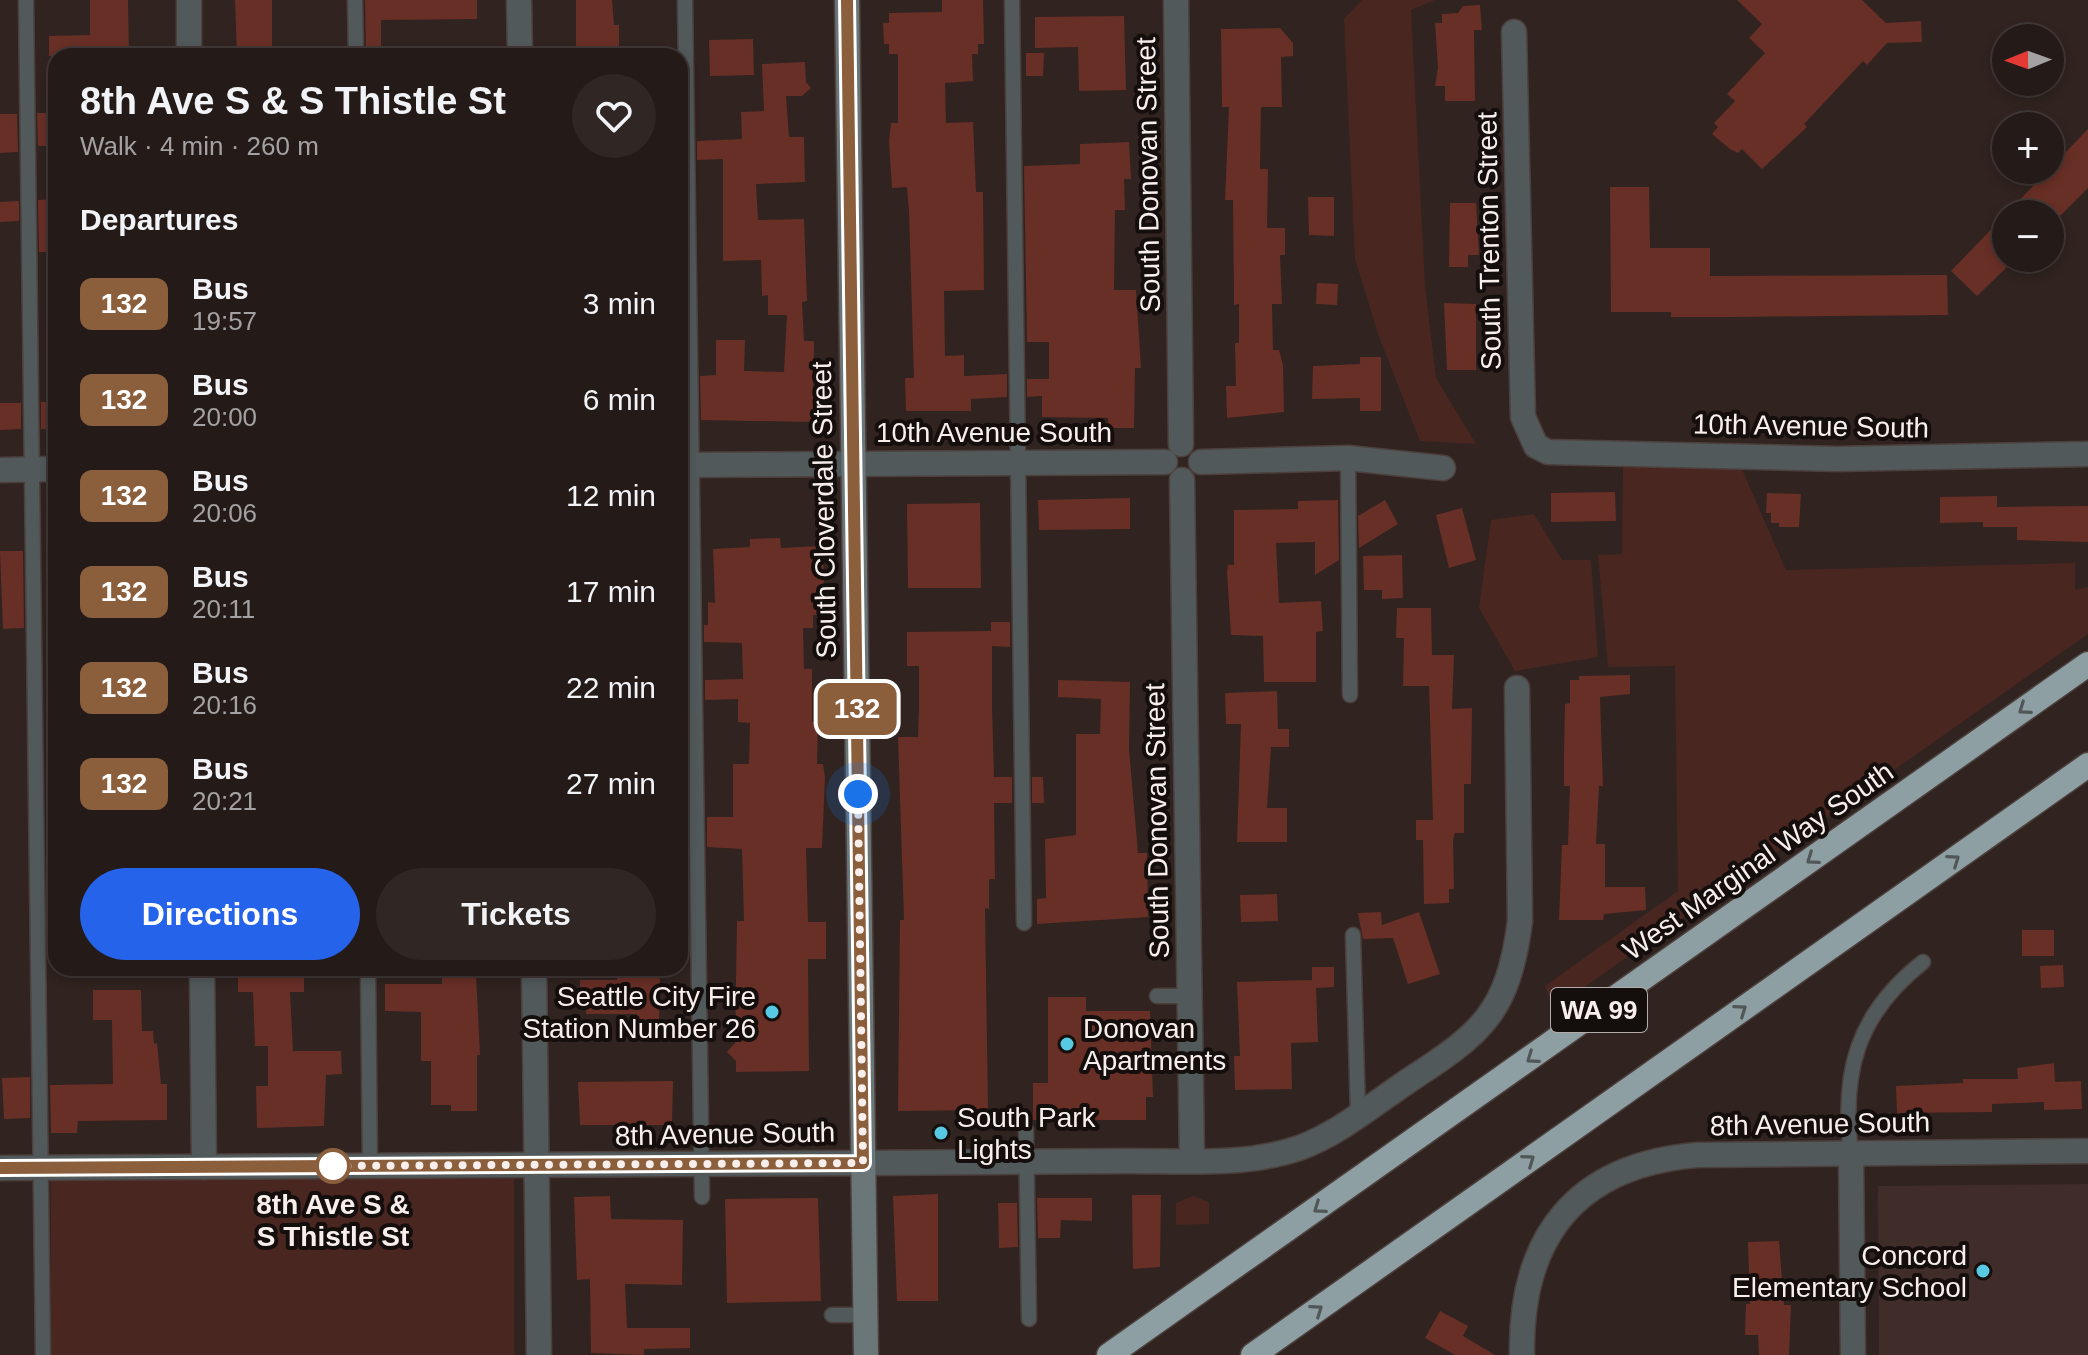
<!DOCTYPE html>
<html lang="en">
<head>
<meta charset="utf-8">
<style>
  body { margin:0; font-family:Arial,sans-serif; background:#302725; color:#f1f3f6; height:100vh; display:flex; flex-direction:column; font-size:30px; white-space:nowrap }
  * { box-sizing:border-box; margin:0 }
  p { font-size:26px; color:#a3a1a2 }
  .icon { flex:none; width:44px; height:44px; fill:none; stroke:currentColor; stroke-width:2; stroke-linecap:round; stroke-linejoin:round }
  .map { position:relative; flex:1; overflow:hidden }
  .drawer { position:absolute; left:48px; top:48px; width:640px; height:928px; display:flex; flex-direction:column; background:#241a18; border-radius:24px; box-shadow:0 4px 12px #0003,0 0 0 2px #413837 }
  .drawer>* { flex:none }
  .badge { padding:0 16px; border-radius:12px; font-size:28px; line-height:52px }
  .needle { width:52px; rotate:269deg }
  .fabs { position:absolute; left:1992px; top:24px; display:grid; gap:16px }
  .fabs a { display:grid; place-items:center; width:72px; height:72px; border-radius:50%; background:#241a18; box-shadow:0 4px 12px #0003,0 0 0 2px #413837; font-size:40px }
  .you { position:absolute; width:40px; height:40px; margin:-20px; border:6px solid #fff; border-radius:50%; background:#1a73e8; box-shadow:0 0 0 12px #1a73e833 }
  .map>.badge { position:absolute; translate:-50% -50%; box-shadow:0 0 0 4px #fff }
  h2 { padding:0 32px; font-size:30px; line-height:72px }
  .round { display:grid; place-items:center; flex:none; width:84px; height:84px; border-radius:42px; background:#302725 }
  .overview { display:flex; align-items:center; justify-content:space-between; height:136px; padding:0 32px }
  h1 { font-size:38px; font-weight:800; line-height:60px }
  .primary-button { display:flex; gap:16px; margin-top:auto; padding:16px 32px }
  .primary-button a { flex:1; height:92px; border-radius:48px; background:#2563eb; color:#fff; font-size:32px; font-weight:800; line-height:92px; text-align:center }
  .primary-button a+a { background:#302725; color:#f1f3f6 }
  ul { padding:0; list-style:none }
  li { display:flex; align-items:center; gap:24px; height:96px; padding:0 32px }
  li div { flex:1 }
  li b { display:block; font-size:30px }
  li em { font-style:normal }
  li .badge { min-width:88px; font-weight:700; text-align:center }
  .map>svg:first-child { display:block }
  .built { fill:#402c28 }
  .green { fill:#4a2620 }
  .building { fill:#682f26 }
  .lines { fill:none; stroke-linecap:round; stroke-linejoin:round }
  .service-casing { stroke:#4c403d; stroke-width:17 }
  .minor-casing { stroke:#4c403d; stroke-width:27 }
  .tertiary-casing { stroke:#4c403d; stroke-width:27 }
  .secondary-casing { stroke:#4c403d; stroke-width:27 }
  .motorway-casing { stroke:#4c403d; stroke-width:27 }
  .service { stroke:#52595b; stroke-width:14 }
  .minor { stroke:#52595b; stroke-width:24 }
  .tertiary { stroke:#52595b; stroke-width:24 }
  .secondary { stroke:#6b7679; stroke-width:24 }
  .motorway { stroke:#8e9fa4; stroke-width:24 }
  .oneway { stroke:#515658 }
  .line-casing { stroke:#fff; stroke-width:18 }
  .line { stroke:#8b5e3c; stroke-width:12 }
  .walk { stroke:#f8efed; stroke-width:8; stroke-dasharray:0 14.4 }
  .poi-dot { fill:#58c9e3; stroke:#140e0d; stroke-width:3 }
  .stop-dot { fill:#fff; stroke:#8b5e3c; stroke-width:4 }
  .labels { text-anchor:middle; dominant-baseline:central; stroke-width:8; stroke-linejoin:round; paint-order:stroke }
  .shield { fill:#140e0d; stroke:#b4acaa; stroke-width:2 }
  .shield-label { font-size:26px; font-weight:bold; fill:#f8efed }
  .street-label { font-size:28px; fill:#f8efed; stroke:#140e0d }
  .poi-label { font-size:28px; fill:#f8efed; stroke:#140e0d; text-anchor:end }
  .stop-label { font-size:28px; font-weight:bold; fill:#f8efed; stroke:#140e0d }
</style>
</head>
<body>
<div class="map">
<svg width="2088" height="1355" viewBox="0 0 2088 1355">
  <rect width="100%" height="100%" fill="#302320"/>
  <polygon class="built" points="2088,1184 2088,1355 1879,1355 1878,1186"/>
  <g class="green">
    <polygon points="1362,0 1435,0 1411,10 1425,286 1436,378 1476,444 1420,441 1379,337 1355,259 1344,19"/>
    <polygon points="1623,466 1741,467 1786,570 2075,563 2075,590 2088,587 2088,634 1553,1009 1545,986 1678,891 1675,666 1608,667 1598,555 1622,554"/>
    <polygon points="1534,514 1562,560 1591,560 1598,657 1515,671 1479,608 1491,520"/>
    <rect x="51" y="1179" width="463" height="176"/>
    <polygon points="1193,1196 1209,1202 1209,1224 1176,1225 1176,1203"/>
  </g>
  <g class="building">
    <polygon points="90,0 128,0 129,56 49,56 49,36 90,35"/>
    <polygon points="235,0 272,0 272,53 237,54"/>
    <polygon points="365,0 477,0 477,19 381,20 381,52 366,53"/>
    <polygon points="576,0 612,0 614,25 619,25 619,56 576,56"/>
    <polygon points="942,0 983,0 984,44 978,44 978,54 972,54 973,81 945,83 946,123 973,122 976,192 983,192 984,290 944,291 945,356 964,355 964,376 1007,374 1007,397 971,399 971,411 906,411 905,378 914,378 909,211 907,187 892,188 889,141 891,123 898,123 898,54 889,54 889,44 884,44 883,23 889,23 889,13 942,12"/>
    <polygon points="1737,0 1862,0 1886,23 1921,21 1922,42 1887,43 1867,65 1863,61 1804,124 1807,127 1762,169 1742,149 1738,153 1730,149 1712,134 1718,127 1714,123 1735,101 1727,94 1765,53 1749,38 1762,24"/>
    <polygon points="1480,5 1482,30 1474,30 1475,101 1445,101 1445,86 1435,86 1438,68 1435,23 1442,23 1442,14 1458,13 1463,6"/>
    <polygon points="1124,16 1126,90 1079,91 1078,47 1035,48 1035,17"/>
    <polygon points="1280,28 1293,43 1293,56 1281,57 1282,107 1261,107 1260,169 1268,169 1267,228 1285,228 1285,255 1280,255 1282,304 1272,304 1273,350 1279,350 1283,365 1284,412 1227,418 1226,386 1236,386 1235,343 1239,343 1239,304 1234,305 1234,296 1233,200 1225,200 1229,107 1222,107 1221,29"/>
    <polygon points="753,39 754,75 710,76 709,40"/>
    <polygon points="1026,53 1044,53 1043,76 1026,76"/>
    <polygon points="805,62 806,82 811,88 802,96 786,96 789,137 804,137 805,182 756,184 758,220 804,219 807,301 802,302 804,341 814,341 813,422 701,420 700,376 716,375 716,340 745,340 744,371 784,372 787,315 768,315 768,295 762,296 761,260 723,261 723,159 697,160 697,141 742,139 741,112 764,111 762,64"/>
    <polygon points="37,113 56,113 56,146 38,146"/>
    <polygon points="0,114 17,114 18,152 0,153"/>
    <polygon points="2088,129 2088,188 2050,226 2050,214 2006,214 2006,268 1977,296 1951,271"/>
    <polygon points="1129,142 1131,179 1124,179 1125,210 1115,210 1114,290 1136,290 1141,368 1135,368 1134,428 1108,428 1108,418 1042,417 1042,396 1027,397 1027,379 1049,379 1049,342 1027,342 1024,166 1080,164 1080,144"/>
    <polygon points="1610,187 1649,187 1650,248 1710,248 1710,276 1947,275 1948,315 1728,317 1671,317 1671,312 1611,312"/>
    <polygon points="1308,197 1334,197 1334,236 1309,235"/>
    <polygon points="56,199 56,252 39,252 38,200"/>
    <polygon points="19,201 19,221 0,222 0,202"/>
    <polygon points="1450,203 1476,203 1479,255 1468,255 1468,267 1449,267"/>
    <polygon points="1317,283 1338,284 1337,305 1316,304"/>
    <polygon points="1444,303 1476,304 1476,370 1447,370"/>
    <polygon points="1360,357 1381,357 1381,411 1360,411 1360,398 1312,399 1313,366 1360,364"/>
    <polygon points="41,402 54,402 55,424 51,424 51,429 41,429"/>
    <polygon points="0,403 21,403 21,429 0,430"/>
    <polygon points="1615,492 1616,521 1551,522 1551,493"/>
    <polygon points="1767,493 1801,494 1799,527 1779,527 1779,523 1771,523 1771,513 1766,513"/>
    <polygon points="1997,496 1997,507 2088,506 2088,542 2017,540 2017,527 1983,527 1983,522 1940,523 1940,497"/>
    <polygon points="1130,498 1130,529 1039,530 1038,500"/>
    <polygon points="1338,500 1339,560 1315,575 1315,542 1276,543 1279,603 1321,601 1323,631 1316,632 1316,682 1264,682 1263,636 1231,635 1227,572 1228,565 1234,565 1234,510 1298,509 1298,501"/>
    <polygon points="1385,500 1398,524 1359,548 1358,516"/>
    <polygon points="980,503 981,588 908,588 907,504"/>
    <polygon points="1462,508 1476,560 1449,568 1436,515"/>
    <polygon points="780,538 781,548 819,546 819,551 823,551 824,586 817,586 817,615 813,615 813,628 803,628 804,669 812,669 812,722 818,722 817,764 823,764 825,777 822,848 806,848 808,922 826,922 826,959 808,959 809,1071 736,1072 736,1061 727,1052 735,1043 737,921 744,921 742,849 707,847 707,817 733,817 733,764 749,764 750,723 738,722 738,699 705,700 705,680 743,679 742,643 704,642 704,625 708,625 708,602 715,603 713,549 750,547 750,539"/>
    <polygon points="0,551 23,551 24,628 3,629"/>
    <polygon points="1402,555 1403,598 1382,599 1382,590 1364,590 1363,556"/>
    <polygon points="1397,608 1431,608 1432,655 1454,655 1452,709 1472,708 1471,784 1464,784 1464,833 1455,833 1453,840 1454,889 1449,889 1449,903 1424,904 1423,840 1416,840 1416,820 1433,820 1429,686 1403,686 1404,638 1396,638"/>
    <polygon points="991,622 1010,622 1010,647 992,646 992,706 994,777 1012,777 1012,803 994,803 995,879 989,879 989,909 985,908 988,1110 898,1111 900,920 904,920 898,737 918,737 919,708 919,666 907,666 907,632 991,631"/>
    <polygon points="1630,675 1630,694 1600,697 1603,786 1599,786 1596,844 1605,844 1605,887 1645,887 1646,910 1604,914 1603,920 1559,920 1562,845 1568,845 1570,786 1564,786 1564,756 1565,704 1570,703 1570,680 1579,680 1579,676"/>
    <polygon points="1058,680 1130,682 1129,749 1138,853 1147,853 1148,917 1037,924 1037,899 1046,898 1045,839 1076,835 1076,734 1100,734 1101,699 1058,697"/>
    <polygon points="1277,691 1278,729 1289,729 1289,747 1271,747 1267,808 1287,808 1287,842 1237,842 1241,724 1226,724 1225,693"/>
    <polygon points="1032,777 1043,777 1044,803 1032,803"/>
    <polygon points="680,817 687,817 687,847 680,848"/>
    <polygon points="1277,894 1278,921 1241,922 1240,895"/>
    <polygon points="1381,912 1382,925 1419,912 1440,974 1408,984 1393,938 1363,939 1358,913"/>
    <rect x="2022" y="930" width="32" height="26"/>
    <polygon points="2063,965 2064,987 2041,988 2040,966"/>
    <polygon points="1312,967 1334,967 1334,987 1316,988 1318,1042 1291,1043 1292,1089 1235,1090 1234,1056 1240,1056 1237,982 1312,980"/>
    <polygon points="253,968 289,968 289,974 304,974 304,992 290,992 293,1051 341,1051 342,1074 326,1075 324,1126 257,1128 256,1086 268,1086 268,1046 255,1046 253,992 238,992 238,975 253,975"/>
    <polygon points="476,974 480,1055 477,1055 477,1111 451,1111 451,1105 431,1105 431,1061 421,1061 421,1012 385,1011 385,984 442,984 442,975"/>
    <polygon points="617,974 660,974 659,1022 637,1022 637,1014 586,1014 586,1006 580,1006 580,980 617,980"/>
    <polygon points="93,990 141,990 142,1031 153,1031 154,1044 157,1043 161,1084 167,1084 167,1120 78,1121 77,1133 51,1133 50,1085 113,1084 112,1020 93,1020"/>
    <polygon points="1048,997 1086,997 1086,1011 1150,1011 1153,1097 1146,1097 1146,1120 1033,1120 1033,1083 1048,1083"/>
    <polygon points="2054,1063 2055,1082 2081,1081 2082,1109 2044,1110 2044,1102 1992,1104 1992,1112 1897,1113 1896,1086 1963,1083 1963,1079 2018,1079 2017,1068"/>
    <polygon points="30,1077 30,1118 4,1119 2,1078"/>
    <polygon points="673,1081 672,1125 580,1125 578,1082"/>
    <polygon points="938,1194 938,1301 897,1301 893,1196"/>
    <polygon points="1132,1195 1161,1195 1160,1267 1133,1269"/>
    <polygon points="610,1196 611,1219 683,1220 682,1285 625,1284 627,1328 690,1328 690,1348 644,1349 644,1355 591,1353 590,1279 577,1280 574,1197"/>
    <polygon points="818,1198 821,1301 727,1303 725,1199"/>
    <polygon points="1037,1198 1092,1198 1092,1221 1061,1220 1060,1238 1038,1238"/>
    <polygon points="998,1203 1017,1203 1018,1247 999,1248"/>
    <polygon points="1779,1241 1784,1305 1791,1305 1789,1355 1759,1355 1758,1335 1745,1335 1746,1304 1750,1304 1748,1242"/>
    <polygon points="1440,1311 1468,1326 1463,1336 1495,1355 1455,1355 1425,1338"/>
  </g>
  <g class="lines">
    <g class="service-casing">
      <g id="service">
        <polyline points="26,0 43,1355"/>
        <polyline points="355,0 356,56"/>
        <polyline points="685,0 702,1197"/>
        <polyline points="1012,0 1024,923"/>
        <polyline points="1348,458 1350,695"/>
        <polyline points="1353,935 1358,1114"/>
        <polyline points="368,968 370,1166"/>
        <polyline points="1157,996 1190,996"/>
        <polyline points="1026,1130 1029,1319"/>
        <path d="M1851,1154C1841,1072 1857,1014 1923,962"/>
        <polyline points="832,1315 865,1315"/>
      </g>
    </g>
    <g class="minor-casing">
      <g id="minor">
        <polyline points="189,0 189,56"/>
        <polyline points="519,0 520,56"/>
        <polyline points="1176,0 1181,444"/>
        <polyline points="1514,32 1523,417 1536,446 1548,452 1837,459 2088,454"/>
        <polyline points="1201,462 1348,458 1443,468"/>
        <polyline points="680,465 1165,462"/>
        <polyline points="0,470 56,469"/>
        <polyline points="1182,480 1192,1161"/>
        <polyline points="202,968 204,1167"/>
        <polyline points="534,968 539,1355"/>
        <polyline points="1851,1154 1853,1355"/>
        <path d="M863,1163C952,1162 1041,1162 1130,1161C1185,1161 1247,1166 1299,1148C1338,1134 1374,1104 1408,1081C1482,1033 1508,1013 1520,921L1517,688"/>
      </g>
    </g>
    <g class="tertiary-casing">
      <g id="tertiary">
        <polyline points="0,1168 863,1163"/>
        <path d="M1522,1355C1520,1237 1576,1165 1697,1155L2088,1151"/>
      </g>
    </g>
    <g class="secondary-casing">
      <polyline id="secondary" points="847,0 866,1355"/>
    </g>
    <g class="motorway-casing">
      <g id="motorway">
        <polyline points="1109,1355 2088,664"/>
        <polyline points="1253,1355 2088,765"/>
      </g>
    </g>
    <use href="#service" class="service"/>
    <use href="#minor" class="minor"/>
    <use href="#tertiary" class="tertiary"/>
    <use href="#secondary" class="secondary"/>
    <use href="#motorway" class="motorway"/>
  </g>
  <defs><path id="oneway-chevron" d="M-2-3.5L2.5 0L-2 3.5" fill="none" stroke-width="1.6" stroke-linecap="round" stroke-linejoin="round" transform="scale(2)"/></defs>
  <g class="oneway">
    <use href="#oneway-chevron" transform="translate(2024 709) rotate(145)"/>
    <use href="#oneway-chevron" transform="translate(1812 859) rotate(145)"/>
    <use href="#oneway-chevron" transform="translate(1954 860) rotate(-35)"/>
    <use href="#oneway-chevron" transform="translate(1741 1010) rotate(-35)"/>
    <use href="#oneway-chevron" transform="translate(1532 1058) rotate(145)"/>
    <use href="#oneway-chevron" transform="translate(1529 1160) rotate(-35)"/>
    <use href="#oneway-chevron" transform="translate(1319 1208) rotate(145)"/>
    <use href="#oneway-chevron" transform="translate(1317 1310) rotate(-35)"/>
  </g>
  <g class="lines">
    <g class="line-casing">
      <polyline id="line" points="0,1168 863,1163 847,0"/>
    </g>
    <use href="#line" class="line"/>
    <polyline class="walk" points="333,1166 863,1163 858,794"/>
  </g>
  <g class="poi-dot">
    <circle cx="772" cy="1012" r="8"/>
    <circle cx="1067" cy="1044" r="8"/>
    <circle cx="941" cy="1133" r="8"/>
    <circle cx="1983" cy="1271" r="8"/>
  </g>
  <circle class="stop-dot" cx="333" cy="1166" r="16"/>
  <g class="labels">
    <rect class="shield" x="1551" y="988" width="96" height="44" rx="6"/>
    <g class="shield-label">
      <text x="1599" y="1010">WA 99</text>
    </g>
    <g class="street-label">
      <text transform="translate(1148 175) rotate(-91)">South Donovan Street</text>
      <text transform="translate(1489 241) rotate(-91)">South Trenton Street</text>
      <text transform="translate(1811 426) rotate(1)">10th Avenue South</text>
      <text x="994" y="432">10th Avenue South</text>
      <text transform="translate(824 510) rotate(-91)">South Cloverdale Street</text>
      <text transform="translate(1157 821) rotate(-91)">South Donovan Street</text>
      <text transform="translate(1758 861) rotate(-35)">West Marginal Way South</text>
      <text transform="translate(1820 1124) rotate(-1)">8th Avenue South</text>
      <text transform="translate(725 1134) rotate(-1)">8th Avenue South</text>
    </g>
    <g class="poi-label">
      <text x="756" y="996">Seattle City Fire<tspan x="756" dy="32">Station Number 26</tspan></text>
      <text x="1083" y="1028" text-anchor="start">Donovan<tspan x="1083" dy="32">Apartments</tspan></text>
      <text x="957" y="1117" text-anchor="start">South Park<tspan x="957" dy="32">Lights</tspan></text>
      <text x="1967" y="1255">Concord<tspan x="1967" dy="32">Elementary School</tspan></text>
    </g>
    <g class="stop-label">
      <text x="333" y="1204">8th Ave S &amp;<tspan x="333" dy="32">S Thistle St</tspan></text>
    </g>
  </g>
</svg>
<div class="fabs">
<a><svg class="needle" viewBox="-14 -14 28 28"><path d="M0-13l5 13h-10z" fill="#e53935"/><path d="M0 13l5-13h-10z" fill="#a3a1a2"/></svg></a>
<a>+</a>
<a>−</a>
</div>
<div class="you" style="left:858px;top:794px"></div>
<b class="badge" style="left:857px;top:709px;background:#8b5e3c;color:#fff">132</b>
<section class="drawer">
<div class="overview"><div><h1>8th Ave S &amp; S Thistle St</h1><p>Walk · 4 min · 260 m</p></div><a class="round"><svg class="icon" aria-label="heart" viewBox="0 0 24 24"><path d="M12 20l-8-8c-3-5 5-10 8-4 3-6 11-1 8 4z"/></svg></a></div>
<h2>Departures</h2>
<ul>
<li><span class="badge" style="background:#8b5e3c;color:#fff">132</span><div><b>Bus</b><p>19:57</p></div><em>3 min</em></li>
<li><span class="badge" style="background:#8b5e3c;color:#fff">132</span><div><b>Bus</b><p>20:00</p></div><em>6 min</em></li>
<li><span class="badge" style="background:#8b5e3c;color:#fff">132</span><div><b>Bus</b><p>20:06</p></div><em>12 min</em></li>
<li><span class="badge" style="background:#8b5e3c;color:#fff">132</span><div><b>Bus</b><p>20:11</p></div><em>17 min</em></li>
<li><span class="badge" style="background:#8b5e3c;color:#fff">132</span><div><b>Bus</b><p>20:16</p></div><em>22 min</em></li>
<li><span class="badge" style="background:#8b5e3c;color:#fff">132</span><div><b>Bus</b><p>20:21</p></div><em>27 min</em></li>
</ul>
<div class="primary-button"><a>Directions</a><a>Tickets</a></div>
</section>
</div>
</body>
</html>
